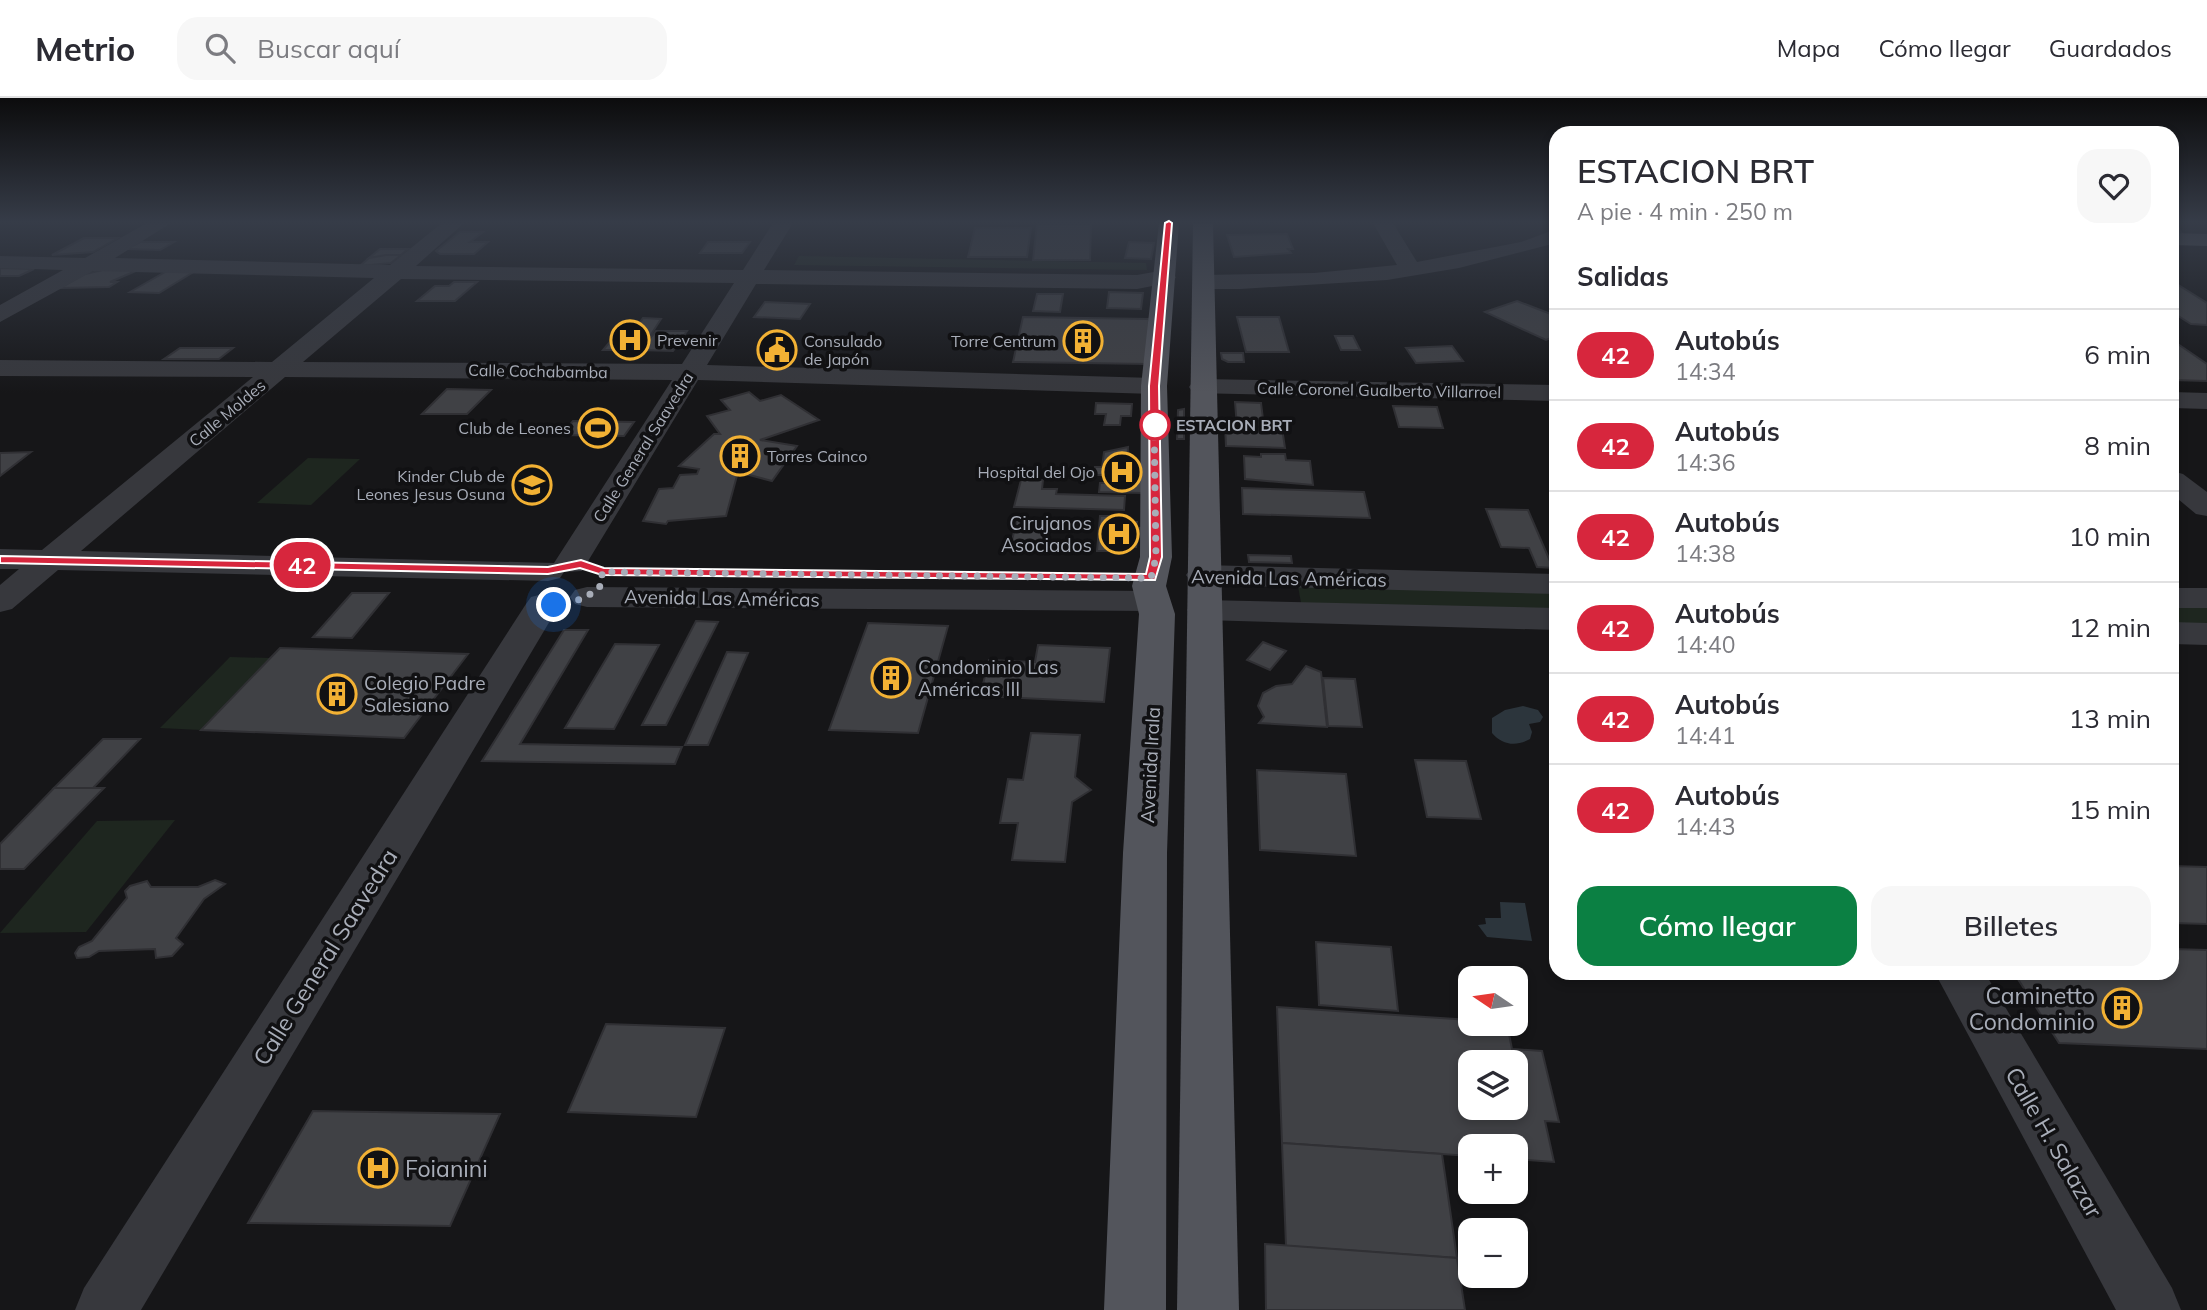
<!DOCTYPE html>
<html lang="es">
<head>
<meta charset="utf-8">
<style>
  body { margin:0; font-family:Mulish,sans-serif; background:#f7f7f7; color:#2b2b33; height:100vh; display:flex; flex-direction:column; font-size:26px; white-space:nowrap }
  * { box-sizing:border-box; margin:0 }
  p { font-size:23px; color:#7c7c81 }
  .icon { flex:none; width:38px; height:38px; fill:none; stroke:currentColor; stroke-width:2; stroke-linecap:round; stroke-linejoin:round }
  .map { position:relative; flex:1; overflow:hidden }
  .panel { position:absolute; left:1549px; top:28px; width:630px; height:854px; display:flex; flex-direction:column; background:#fff; border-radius:21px; box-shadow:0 4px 10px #0003 }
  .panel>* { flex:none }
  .badge { padding:0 14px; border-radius:23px; font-size:24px; line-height:46px }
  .needle { width:46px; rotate:283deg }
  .fabs { position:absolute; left:1458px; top:868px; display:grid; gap:14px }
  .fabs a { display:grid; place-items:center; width:70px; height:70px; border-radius:14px; background:#fff; box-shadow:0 4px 10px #0003; font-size:35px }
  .you { position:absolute; width:35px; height:35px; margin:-18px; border:5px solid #fff; border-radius:50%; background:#1a73e8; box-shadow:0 0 0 10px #1a73e833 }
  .map>.badge { position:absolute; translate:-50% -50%; box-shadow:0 0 0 4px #fff }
  h2 { padding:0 28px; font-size:26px; line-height:63px }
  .round { display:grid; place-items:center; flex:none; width:74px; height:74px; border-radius:21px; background:#f7f7f7 }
  .head { display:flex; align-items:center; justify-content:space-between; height:119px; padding:0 28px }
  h1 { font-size:33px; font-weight:600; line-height:52px }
  .action { display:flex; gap:14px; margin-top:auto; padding:14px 28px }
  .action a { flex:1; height:80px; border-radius:21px; background:#0b8043; color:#fff; font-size:28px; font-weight:600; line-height:80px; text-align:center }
  .action a+a { background:#f7f7f7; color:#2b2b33 }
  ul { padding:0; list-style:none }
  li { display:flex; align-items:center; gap:21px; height:91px; padding:0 28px; border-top:2px solid #e1e1e2 }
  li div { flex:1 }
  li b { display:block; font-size:26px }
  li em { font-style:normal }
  li .badge { min-width:77px; font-weight:700; text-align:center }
  header { display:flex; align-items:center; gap:42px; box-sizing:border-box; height:98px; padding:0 35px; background:#fff; border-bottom:2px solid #e1e1e2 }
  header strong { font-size:33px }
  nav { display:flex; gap:38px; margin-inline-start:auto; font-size:24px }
  .search { width:490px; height:63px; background:#f7f7f7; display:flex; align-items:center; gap:18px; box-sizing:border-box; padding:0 24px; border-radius:21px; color:#7c7c81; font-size:26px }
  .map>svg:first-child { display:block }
  .green { fill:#1e261f }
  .water { fill:#2c353c }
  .building { fill:#404145; stroke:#303034; stroke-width:2; fill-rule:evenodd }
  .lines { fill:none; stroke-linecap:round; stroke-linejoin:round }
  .minor { fill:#37383d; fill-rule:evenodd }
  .major { fill:#53555c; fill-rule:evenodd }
  .line { fill:#d7263d; stroke:#fff; stroke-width:2 }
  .walk { stroke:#a8adb8; stroke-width:7; stroke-dasharray:0 12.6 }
  .stop-dot { fill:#fff; stroke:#d7263d; stroke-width:3.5 }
  .labels { text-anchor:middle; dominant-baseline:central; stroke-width:7; stroke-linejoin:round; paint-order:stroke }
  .far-poi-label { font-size:16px; fill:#a8adb8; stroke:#111113; text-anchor:end }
  .far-street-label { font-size:16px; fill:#a8adb8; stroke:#111113 }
  .far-stop-label { font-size:16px; font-weight:bold; fill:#a8adb8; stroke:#111113; text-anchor:start }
  .poi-label { font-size:19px; fill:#a8adb8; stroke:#111113; text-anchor:start }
  .street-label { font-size:19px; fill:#a8adb8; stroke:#111113 }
  .near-street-label { font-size:23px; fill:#a8adb8; stroke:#111113 }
  .near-poi-label { font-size:23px; fill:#a8adb8; stroke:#111113; text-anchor:end }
</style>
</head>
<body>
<header>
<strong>Metrio</strong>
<div class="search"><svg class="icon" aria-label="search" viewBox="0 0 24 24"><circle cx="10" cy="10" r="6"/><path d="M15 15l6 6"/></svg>Buscar aquí</div>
<nav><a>Mapa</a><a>Cómo llegar</a><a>Guardados</a></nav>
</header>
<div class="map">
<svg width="2207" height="1212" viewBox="0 0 2207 1212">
  <rect width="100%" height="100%" fill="#161618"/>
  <g class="green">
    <polygon points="799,158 1146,165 1147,172 794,167"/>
    <polygon points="308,360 360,361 311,407 257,405"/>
    <polygon points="1297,483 1556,489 1556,516 1302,510"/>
    <polygon points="2172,503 2207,504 2207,531 2172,530"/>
    <polygon points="230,559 270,560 201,632 160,630"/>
    <polygon points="175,722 86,834 0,835 97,723"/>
  </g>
  <g class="water">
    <path d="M1523,608L1538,612L1543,619L1540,624L1529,626L1532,634L1530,641C1516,649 1502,647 1492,635V620L1505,612Z"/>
    <polygon points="1500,804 1525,805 1532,843 1487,839 1478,827 1486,826 1485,820 1501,820"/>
  </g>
  <g class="building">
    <polygon points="1037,126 1091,126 1090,162 1033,162"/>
    <polygon points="975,130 1031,130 1027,159 968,159"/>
    <polygon points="460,134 483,134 470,144 488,144 474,156 440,156 436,153"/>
    <polygon points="1287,136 1293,151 1288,151 1291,155 1234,159 1227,137"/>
    <polygon points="84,140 118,140 93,154 52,157"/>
    <polygon points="140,144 174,144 160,152 126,151"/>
    <polygon points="708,144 750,144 742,155 700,155"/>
    <polygon points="1129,144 1154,145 1151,161 1125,160"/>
    <polygon points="380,151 408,151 401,157 369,160"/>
    <polygon points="386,157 401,157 391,165 360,168 369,160"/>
    <polygon points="0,170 34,171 19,178 0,178"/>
    <polygon points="107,171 138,172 110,184 117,184 109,189 60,190 85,176"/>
    <polygon points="167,173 195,173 159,195 130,194"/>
    <polygon points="2172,183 2207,205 2207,227 2191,226 2172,214"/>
    <polygon points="454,184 477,184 455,203 417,203 435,188 449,188"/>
    <polygon points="1109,194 1143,195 1141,211 1107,210"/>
    <polygon points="1037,196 1063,196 1060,214 1033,213"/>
    <polygon points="1517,203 1556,218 1556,238 1546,242 1485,214"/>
    <polygon points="765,204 810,206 800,221 754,219"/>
    <polygon points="1023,219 1149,221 1148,266 1013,264"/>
    <polygon points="1237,219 1279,219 1289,254 1246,254"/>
    <polygon points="643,220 661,221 641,252 603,252 624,227 638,227"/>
    <polygon points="656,233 687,233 673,253 641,252"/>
    <polygon points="1335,238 1353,238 1360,252 1341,252"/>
    <polygon points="2172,242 2207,266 2207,283 2172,282"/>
    <polygon points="1452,248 1463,263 1416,265 1406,250"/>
    <polygon points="180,250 233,250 219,261 164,261"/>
    <polygon points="1221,255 1243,255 1244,264 1228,264 1222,261"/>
    <polygon points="447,291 491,292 467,316 422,316"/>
    <polygon points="749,294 760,303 781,297 819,322 760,342 797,348 772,383 738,374 726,418 668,423 666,426 643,423 659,391 673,390 680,377 697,376 699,371 679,368 714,336 720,336 707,318 730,312 721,302"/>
    <polygon points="1235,304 1261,305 1264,329 1237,329"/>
    <polygon points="1096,305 1132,306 1131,318 1121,318 1120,327 1104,327 1106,316 1095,316"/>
    <polygon points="1393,308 1437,309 1443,330 1399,329"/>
    <polygon points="1184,311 1184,341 1177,341 1178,312"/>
    <polygon points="573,323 634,324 624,338 561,337"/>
    <polygon points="1225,328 1282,330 1285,350 1226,348"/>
    <polygon points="1128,349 1127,370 1149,371 1143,395 1099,394 1100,385 1107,385 1108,377 1095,377 1095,369 1102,369 1104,354"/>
    <polygon points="31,354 0,378 0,355"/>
    <polygon points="1261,356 1285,356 1286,362 1310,363 1313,387 1245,381 1244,358 1261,359"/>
    <polygon points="1021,382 1043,382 1042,391 1057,391 1056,396 1125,398 1124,412 1014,409"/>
    <polygon points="1242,390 1364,394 1370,420 1243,416"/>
    <polygon points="1486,411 1528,412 1553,470 1537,469 1529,450 1501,449"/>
    <polygon points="1100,418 1117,418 1117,424 1137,424 1136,430 1140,430 1136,449 1122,449 1122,453 1097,453"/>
    <polygon points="1017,421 1049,422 1043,452 1010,451"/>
    <polygon points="1248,457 1291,458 1292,465 1249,464"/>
    <polygon points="352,495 389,495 352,540 313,539"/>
    <polygon points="696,523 718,524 666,627 642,627"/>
    <polygon points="868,525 948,528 918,635 829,632"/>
    <polygon points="564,532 588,532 520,646 682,649 675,666 482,663"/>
    <polygon points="1263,544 1286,553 1270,572 1247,562"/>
    <polygon points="615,546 659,547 614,631 565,630"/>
    <polygon points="1038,547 1110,550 1104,604 980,598 989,562 1035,564"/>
    <polygon points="280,550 468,556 404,640 201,632"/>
    <polygon points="727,554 748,555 708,647 685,647"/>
    <polygon points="1306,568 1321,574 1327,629 1259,625 1264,619 1258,608 1263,595 1276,588 1292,586"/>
    <polygon points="1323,580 1355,581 1362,629 1328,628"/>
    <polygon points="1031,635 1080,637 1075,679 1091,692 1072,704 1065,764 1012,762 1018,725 1000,725 1008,681 1023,682"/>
    <polygon points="103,641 140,641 93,690 54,690"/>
    <polygon points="1415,662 1466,663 1481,721 1427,719"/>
    <polygon points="1257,672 1346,676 1356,758 1260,752"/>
    <polygon points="54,690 104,690 24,771 0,771 0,746"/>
    <polygon points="2172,768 2207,769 2207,826 2172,825"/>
    <polygon points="215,782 225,786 204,801 176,840 183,846 172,858 156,860 155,851 99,853 89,859 77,860 75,855 79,849 92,843 127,800 125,793 130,788 147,783 151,789 198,789"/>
    <polygon points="1316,844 1391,849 1398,913 1319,907"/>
    <polygon points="2172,851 2207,852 2207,951 2059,945 2014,875 2172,875"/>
    <path d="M1277,909L1470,922V926H1507L1512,951L1542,953L1559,1024L1545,1023L1554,1064L1516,1061V1048H1470V1058L1282,1045ZM1470,964H1516V1010H1470Z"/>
    <polygon points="606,926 725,930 696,1019 568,1014"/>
    <polygon points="313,1013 500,1016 450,1128 248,1125"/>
    <polygon points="1282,1045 1442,1056 1457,1160 1286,1148"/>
    <polygon points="1265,1146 1457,1160 1465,1212 1266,1212"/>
  </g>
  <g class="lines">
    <g class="minor">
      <path d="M147,125H171L115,160L390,167L442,125H464L416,168L743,172L773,125H793L764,172L1137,177L1165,172L1176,179L1173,184L1137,191L756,186L707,267L1154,280L1163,282L1167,288L1163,294L1154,296L698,282L582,473L564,474L560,480L548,483L58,472L12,511L0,514V487L19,471H0V451L42,452L253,279L0,278V262L272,264L374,180L93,173L0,224V207L63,172L0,170V158L85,160ZM401,181L734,185L682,266L303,264ZM285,279L672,282L554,465L81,453Z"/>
      <polygon points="1373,125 1393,125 1417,164 1521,144 1556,131 1556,145 1459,170 1387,182 1240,191 1204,191 1193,184 1204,177 1314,175 1397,167"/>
      <polygon points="2172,127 2179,129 2184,137 2179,144 2172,146"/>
      <polygon points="1202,281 1556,287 1556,303 1193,295 1189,289 1193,283"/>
      <polygon points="2172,294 2207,295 2207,311 2172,310"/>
      <polygon points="2172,373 2183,376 2207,394 2207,418 2196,416 2172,396"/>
      <polygon points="1203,467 1556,476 1556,496 1203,487 1191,484 1186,477 1191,470"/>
      <polygon points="587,489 1151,493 1163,496 1168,503 1163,510 1151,513 587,509 575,506 570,499 575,492"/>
      <rect x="2172" y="490" width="35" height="20"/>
      <polygon points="543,496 555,499 560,506 141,1212 75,1212 84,1190 526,506 531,499"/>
      <polygon points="1204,502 1556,510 1556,532 1204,522 1192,519 1187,512 1192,505"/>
      <polygon points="2172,524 2207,525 2207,547 2172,546"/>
      <polygon points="1935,875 1985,875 2172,1190 2181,1212 2116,1212"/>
    </g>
    <g class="major">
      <polygon points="1159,125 1179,125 1167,288 1172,459 1166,488 1175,516 1167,755 1166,1212 1104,1212 1123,755 1139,516 1132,488 1140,459 1141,288"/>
      <polygon points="1193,125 1213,125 1239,1212 1177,1212"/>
      <polygon points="2172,135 2207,136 2207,148 2172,147"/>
    </g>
  </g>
  <linearGradient id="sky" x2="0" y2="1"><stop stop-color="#0c0c0d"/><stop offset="0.42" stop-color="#363c48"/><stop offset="1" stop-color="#363c48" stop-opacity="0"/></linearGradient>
  <rect width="2207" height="295" fill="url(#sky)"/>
  <polygon class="line" points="1169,123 1172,125 1159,288 1162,459 1155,482 602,477 580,470 548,476 0,465 0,458 548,469 581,462 604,470 1146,476 1150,459 1149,288 1165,125"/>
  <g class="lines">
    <path class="walk" d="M554,507C572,505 589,501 602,486V474L1151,480L1156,459L1154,322L1155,327"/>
  </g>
  <defs>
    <g id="hospital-ring" transform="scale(2.0125)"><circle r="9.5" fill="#111113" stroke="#f2b134" stroke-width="1.5"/><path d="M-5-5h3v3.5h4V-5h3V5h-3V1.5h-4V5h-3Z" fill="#f2b134"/></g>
    <g id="building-ring" transform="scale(2.0125)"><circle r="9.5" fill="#111113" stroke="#f2b134" stroke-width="1.5"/><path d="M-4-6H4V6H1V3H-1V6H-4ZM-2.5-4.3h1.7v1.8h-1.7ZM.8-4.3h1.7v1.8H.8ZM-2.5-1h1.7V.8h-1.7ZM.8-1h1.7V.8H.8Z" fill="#f2b134"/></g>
    <g id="civic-ring" transform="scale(2.0125)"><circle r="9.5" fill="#111113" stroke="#f2b134" stroke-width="1.5"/><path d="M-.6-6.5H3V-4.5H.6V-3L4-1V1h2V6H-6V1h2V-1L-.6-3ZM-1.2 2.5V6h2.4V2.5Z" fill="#f2b134"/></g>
    <g id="stadium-ring" transform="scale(2.0125)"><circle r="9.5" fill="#111113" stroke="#f2b134" stroke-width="1.5"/><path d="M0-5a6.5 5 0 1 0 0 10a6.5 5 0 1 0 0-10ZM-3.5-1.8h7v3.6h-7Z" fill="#f2b134"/></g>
    <g id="school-ring" transform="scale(2.0125)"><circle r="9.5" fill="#111113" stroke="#f2b134" stroke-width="1.5"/><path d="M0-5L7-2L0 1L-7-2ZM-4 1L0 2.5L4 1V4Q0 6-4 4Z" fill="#f2b134"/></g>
  </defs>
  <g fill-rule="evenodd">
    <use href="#hospital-ring" x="630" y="242"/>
    <use href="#building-ring" x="1083" y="243"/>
    <use href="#civic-ring" x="777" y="252"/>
    <use href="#stadium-ring" x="598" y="330"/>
    <use href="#building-ring" x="740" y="358"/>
    <use href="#hospital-ring" x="1122" y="374"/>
    <use href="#school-ring" x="532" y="387"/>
    <use href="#hospital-ring" x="1119" y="436"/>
    <use href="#building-ring" x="891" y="580"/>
    <use href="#building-ring" x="337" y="596"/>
    <use href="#building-ring" x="2122" y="910"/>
    <use href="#hospital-ring" x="378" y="1070"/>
  </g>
  <circle class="stop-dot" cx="1155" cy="327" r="14"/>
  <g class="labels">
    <g class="far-poi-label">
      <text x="657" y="242" text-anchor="start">Prevenir</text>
      <text x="804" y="243" text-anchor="start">Consulado<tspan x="804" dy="18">de Japón</tspan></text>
      <text x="1056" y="243">Torre Centrum</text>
      <text x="571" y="330">Club de Leones</text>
      <text x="767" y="358" text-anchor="start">Torres Cainco</text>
      <text x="1095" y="374">Hospital del Ojo</text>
      <text x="505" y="378">Kinder Club de<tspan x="505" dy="18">Leones Jesus Osuna</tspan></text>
    </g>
    <g class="far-street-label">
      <text transform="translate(538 273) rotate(1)">Calle Cochabamba</text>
      <text transform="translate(1379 292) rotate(1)">Calle Coronel Gualberto Villarroel</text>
      <text transform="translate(227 315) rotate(-40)">Calle Moldes</text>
      <text transform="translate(643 349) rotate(-58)">Calle General Saavedra</text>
    </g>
    <g class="far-stop-label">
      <text x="1176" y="327">ESTACION BRT</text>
    </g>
    <g class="poi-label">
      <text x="1092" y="425" text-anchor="end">Cirujanos<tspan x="1092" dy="22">Asociados</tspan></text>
      <text x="918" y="569">Condominio Las<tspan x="918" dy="22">Américas III</tspan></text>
      <text x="364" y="585">Colegio Padre<tspan x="364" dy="22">Salesiano</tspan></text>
    </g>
    <g class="street-label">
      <text transform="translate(1289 480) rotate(1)">Avenida Las Américas</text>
      <text transform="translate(722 500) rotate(1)">Avenida Las Américas</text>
      <text transform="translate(1150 667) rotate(-87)">Avenida Irala</text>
    </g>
    <g class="near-street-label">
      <text transform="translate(325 859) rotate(-58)">Calle General Saavedra</text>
      <text transform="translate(2054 1044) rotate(60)">Calle H. Salazar</text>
    </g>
    <g class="near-poi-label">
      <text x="2095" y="897">Caminetto<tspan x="2095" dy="26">Condominio</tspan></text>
      <text x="405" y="1070" text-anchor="start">Foianini</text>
    </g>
  </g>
</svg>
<div class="fabs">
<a><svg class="needle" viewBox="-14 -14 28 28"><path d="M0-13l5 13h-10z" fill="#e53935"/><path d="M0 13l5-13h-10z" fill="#7c7c81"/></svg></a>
<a><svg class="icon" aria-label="layers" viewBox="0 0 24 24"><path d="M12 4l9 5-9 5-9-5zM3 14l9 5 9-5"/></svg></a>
<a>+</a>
<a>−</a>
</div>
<div class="you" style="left:554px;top:507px"></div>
<b class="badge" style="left:302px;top:467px;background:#d7263d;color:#fff">42</b>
<section class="panel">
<div class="head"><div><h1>ESTACION BRT</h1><p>A pie · 4 min · 250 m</p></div><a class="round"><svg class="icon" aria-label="heart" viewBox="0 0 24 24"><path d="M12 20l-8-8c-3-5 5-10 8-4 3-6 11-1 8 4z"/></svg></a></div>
<h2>Salidas</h2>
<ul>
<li><span class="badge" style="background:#d7263d;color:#fff">42</span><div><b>Autobús</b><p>14:34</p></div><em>6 min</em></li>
<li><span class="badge" style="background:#d7263d;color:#fff">42</span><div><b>Autobús</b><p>14:36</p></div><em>8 min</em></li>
<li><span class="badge" style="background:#d7263d;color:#fff">42</span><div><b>Autobús</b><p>14:38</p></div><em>10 min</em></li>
<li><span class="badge" style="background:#d7263d;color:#fff">42</span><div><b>Autobús</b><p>14:40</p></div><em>12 min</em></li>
<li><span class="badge" style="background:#d7263d;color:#fff">42</span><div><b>Autobús</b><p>14:41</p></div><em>13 min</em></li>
<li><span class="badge" style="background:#d7263d;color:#fff">42</span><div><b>Autobús</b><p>14:43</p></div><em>15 min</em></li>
</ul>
<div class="action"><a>Cómo llegar</a><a>Billetes</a></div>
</section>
</div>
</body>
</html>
